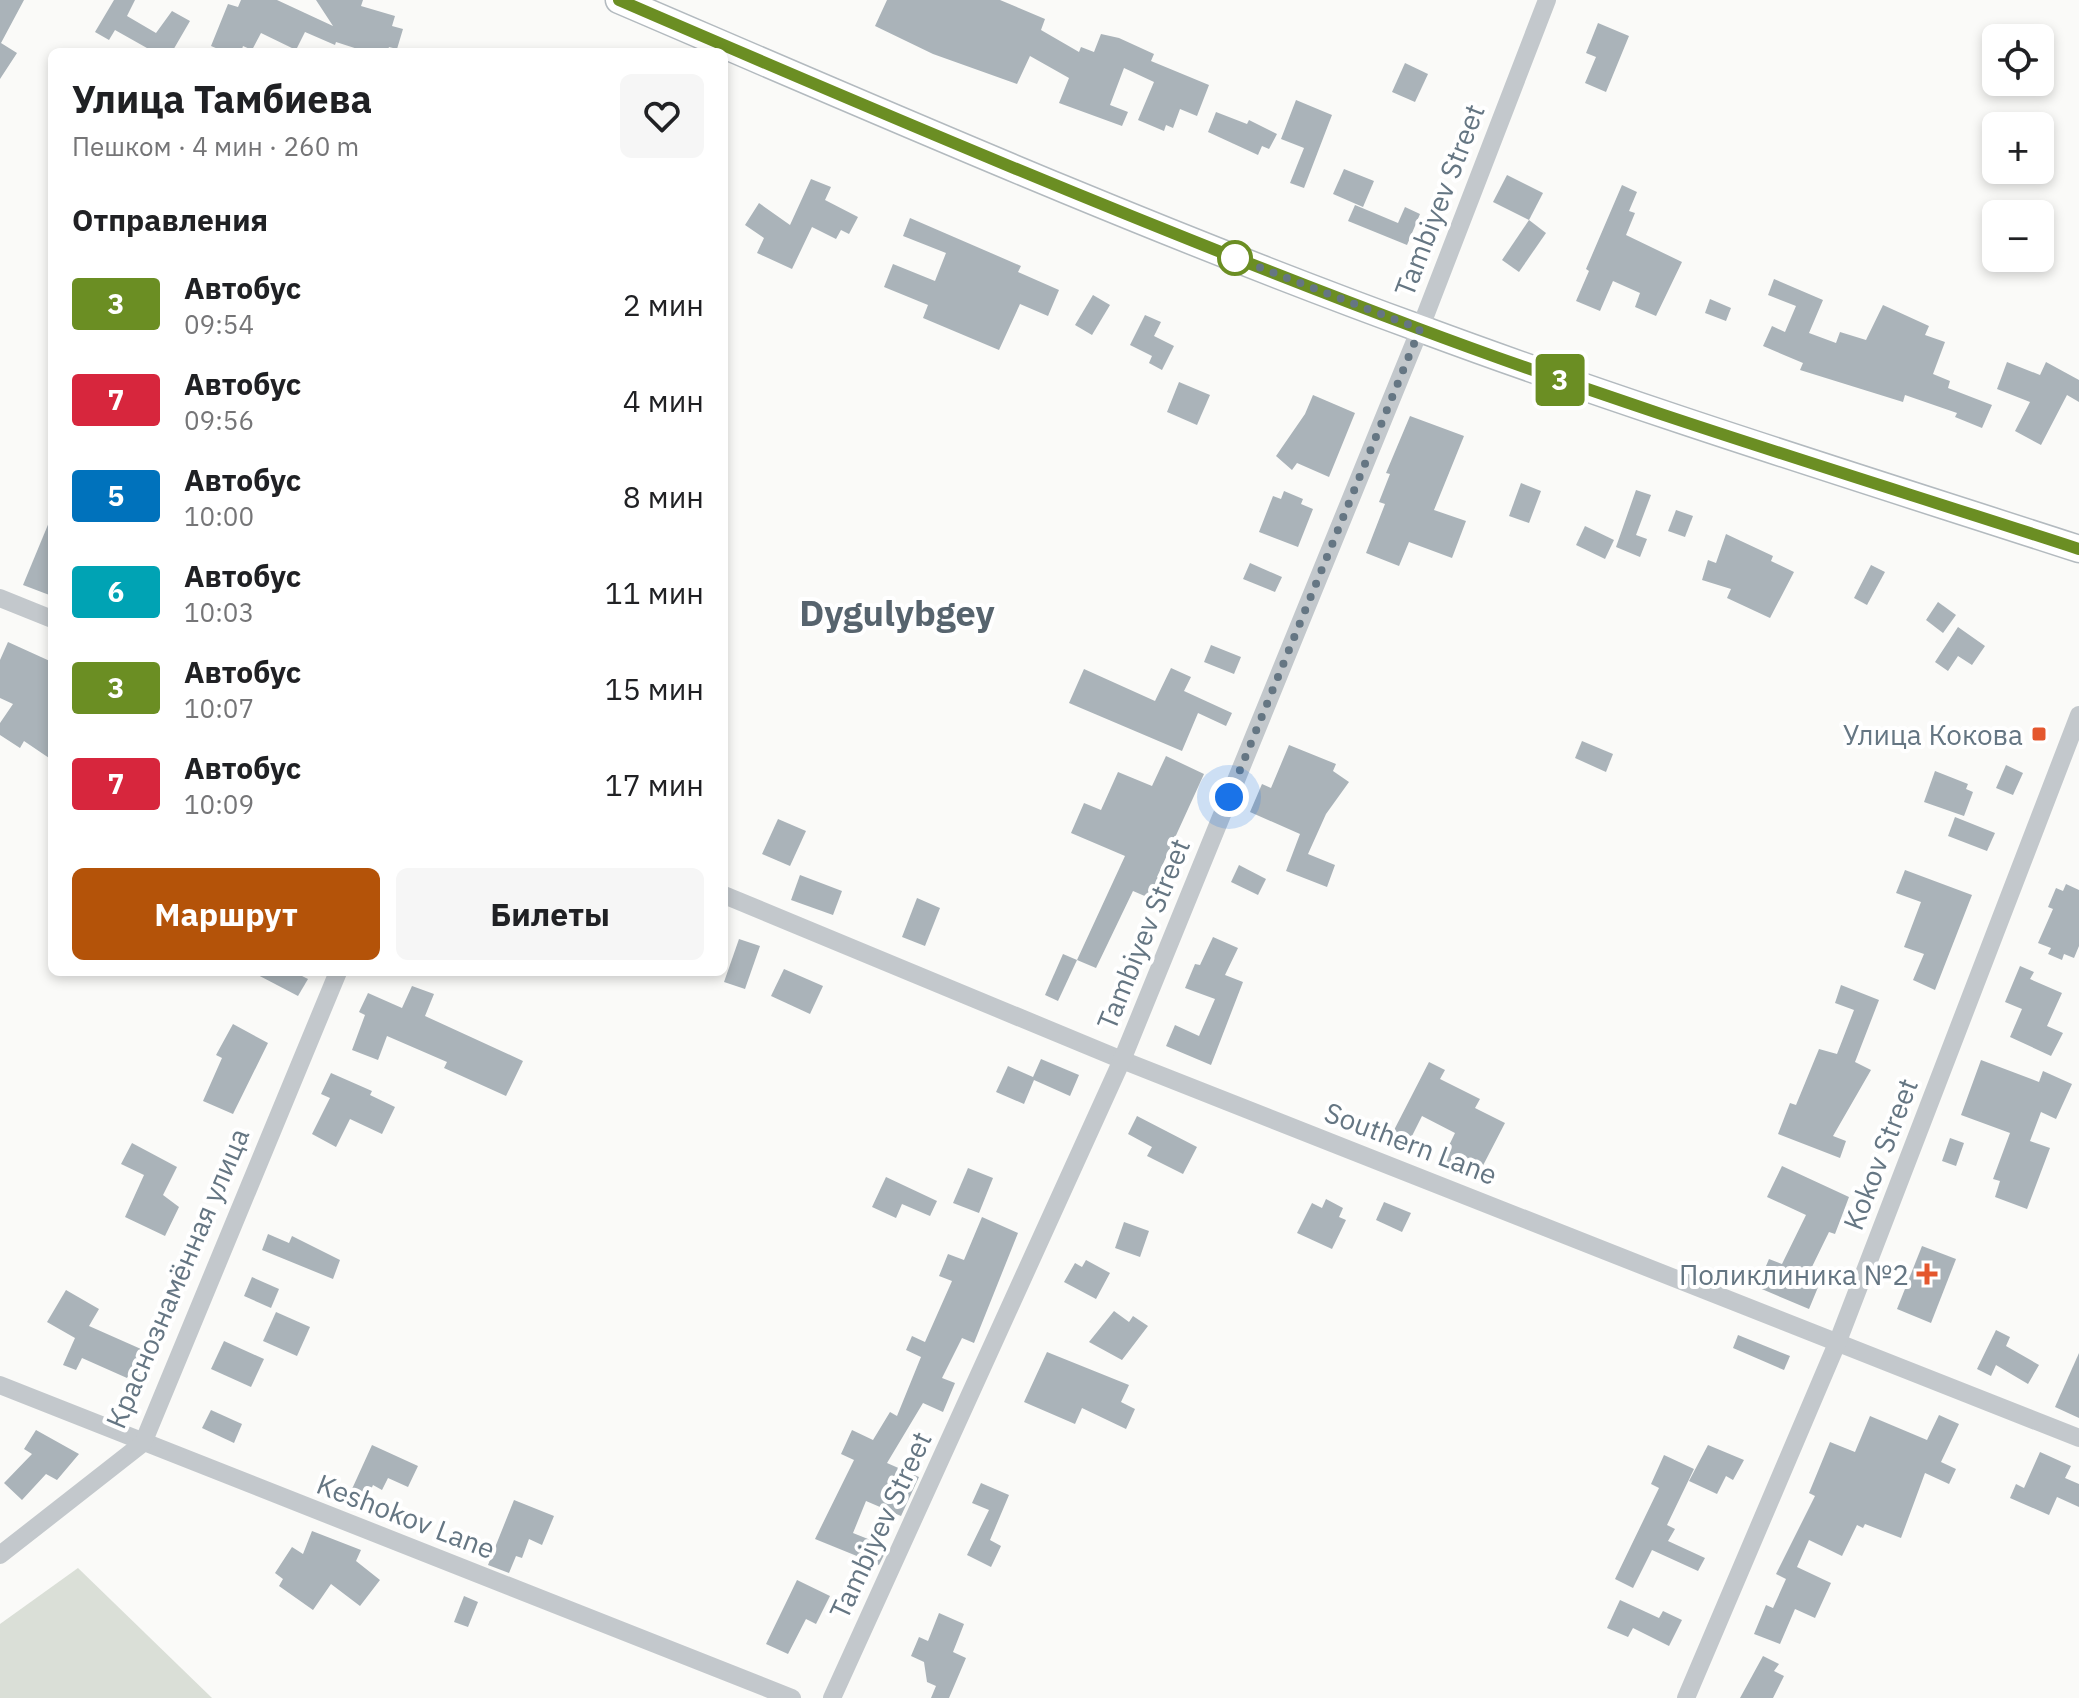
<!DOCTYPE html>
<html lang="ru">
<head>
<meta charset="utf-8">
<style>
  body { margin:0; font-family:"IBM Plex Sans",sans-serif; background:#f6f6f6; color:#202124; height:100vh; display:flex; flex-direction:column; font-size:30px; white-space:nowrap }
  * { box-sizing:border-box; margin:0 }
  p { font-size:26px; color:#757577 }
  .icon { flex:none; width:44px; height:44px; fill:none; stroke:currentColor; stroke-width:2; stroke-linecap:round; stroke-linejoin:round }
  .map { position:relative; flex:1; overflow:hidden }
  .panel { position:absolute; left:48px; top:48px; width:680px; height:928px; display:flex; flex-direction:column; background:#fff; border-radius:12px; box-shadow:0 4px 12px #0003 }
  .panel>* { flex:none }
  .badge { padding:0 16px; border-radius:6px; font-size:28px; line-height:52px }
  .buttons { position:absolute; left:1982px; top:24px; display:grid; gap:16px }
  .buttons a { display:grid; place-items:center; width:72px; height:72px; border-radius:12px; background:#fff; box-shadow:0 4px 12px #0003; font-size:40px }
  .you { position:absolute; width:40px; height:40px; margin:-20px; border:6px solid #fff; border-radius:50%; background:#1a73e8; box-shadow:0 0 0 12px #1a73e833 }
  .map>.badge { position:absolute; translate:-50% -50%; box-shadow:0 0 0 4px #fff }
  h2 { padding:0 24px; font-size:30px; line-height:72px }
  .round { display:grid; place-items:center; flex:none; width:84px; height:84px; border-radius:12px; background:#f6f6f6 }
  .summary { display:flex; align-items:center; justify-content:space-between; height:136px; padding:0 24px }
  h1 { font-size:38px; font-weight:700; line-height:60px }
  .action { display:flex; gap:16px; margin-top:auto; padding:16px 24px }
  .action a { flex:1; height:92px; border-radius:12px; background:#b45309; color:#fff; font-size:32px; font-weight:700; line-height:92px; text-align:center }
  .action a+a { background:#f6f6f6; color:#202124 }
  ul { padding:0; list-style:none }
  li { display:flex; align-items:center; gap:24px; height:96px; padding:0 24px }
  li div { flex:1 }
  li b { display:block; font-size:30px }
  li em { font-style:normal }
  li .badge { min-width:88px; font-weight:700; text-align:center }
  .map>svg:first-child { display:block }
  .green { fill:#dadfd7 }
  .building { fill:#aab3b9 }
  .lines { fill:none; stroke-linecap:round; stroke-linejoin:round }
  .secondary-casing { stroke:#b3babf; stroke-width:29 }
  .street { stroke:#c3c8cc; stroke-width:18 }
  .secondary { stroke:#fff; stroke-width:26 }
  .line-casing { stroke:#fff; stroke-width:18 }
  .line { stroke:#6b8e23; stroke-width:12 }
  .walk { stroke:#657683; stroke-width:8; stroke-dasharray:0 14.4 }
  .stop-dot { fill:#fff; stroke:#6b8e23; stroke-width:4 }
  .poi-dot { fill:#e4572e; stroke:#fff; stroke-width:3 }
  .labels { text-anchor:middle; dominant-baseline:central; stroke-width:8; stroke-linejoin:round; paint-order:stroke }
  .street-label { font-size:28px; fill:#657683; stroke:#fff }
  .poi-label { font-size:28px; fill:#657683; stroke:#fff; text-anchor:end }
  .district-label { font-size:36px; font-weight:bold; fill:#57646e; stroke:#fff }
</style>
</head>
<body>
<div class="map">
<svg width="2079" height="1698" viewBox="0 0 2079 1698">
  <rect width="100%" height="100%" fill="#fafaf8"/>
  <polygon class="green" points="78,1568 212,1698 0,1698 0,1624"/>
  <g class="building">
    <polygon points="0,0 24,0 1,43 17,53 0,79"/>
    <polygon points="114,0 135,0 127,16 156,33 172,11 190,21 172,52 154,52 115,30 109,40 95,32"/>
    <polygon points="241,0 277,0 333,26 316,0 363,0 361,6 395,16 392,26 403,29 397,49 389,47 387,52 367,52 336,42 335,45 305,32 296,50 261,33 252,50 243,46 241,52 225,52 211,46 228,4 238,7"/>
    <polygon points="887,0 1000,0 1045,19 1041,30 1079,52 1081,47 1094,52 1101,34 1119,38 1154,54 1151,61 1209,85 1197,116 1180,109 1173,128 1166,125 1164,131 1138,120 1154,82 1124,68 1110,105 1128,112 1122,126 1059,103 1069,78 1030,56 1017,84 933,54 875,26"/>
    <polygon points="1598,23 1629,36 1606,92 1585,83 1596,57 1586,53"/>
    <polygon points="1405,63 1428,74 1415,102 1392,92"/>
    <polygon points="1296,100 1332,115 1304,188 1290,183 1304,148 1281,139"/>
    <polygon points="1216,112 1247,124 1249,120 1277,134 1269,149 1262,146 1258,155 1208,132"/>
    <polygon points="1344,169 1374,181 1363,207 1333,194"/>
    <polygon points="1507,175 1543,193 1529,220 1493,202"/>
    <polygon points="811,179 831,187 825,200 858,217 849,234 841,230 836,239 812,227 792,269 757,253 764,238 745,225 759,203 790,225"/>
    <polygon points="1622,185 1637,192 1629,211 1635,213 1626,235 1682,262 1656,316 1635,307 1640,293 1613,281 1600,311 1576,301 1589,271 1586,269"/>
    <polygon points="1355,205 1398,223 1405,207 1420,214 1407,245 1348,221"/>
    <polygon points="910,218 1021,266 1018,272 1059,290 1048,316 1020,304 999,350 923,318 928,305 884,287 893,264 935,281 946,253 903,236"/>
    <polygon points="1529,220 1546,233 1519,272 1502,260"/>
    <polygon points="1774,279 1823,300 1809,333 1836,343 1840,332 1866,340 1883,305 1929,326 1925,335 1945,342 1933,374 1950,381 1948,388 1992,405 1982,428 1955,417 1957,413 1905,395 1903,402 1800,370 1803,363 1763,346 1772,326 1785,332 1796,306 1768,295"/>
    <polygon points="1093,295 1110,305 1092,335 1075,325"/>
    <polygon points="1710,299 1731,308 1726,321 1705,313"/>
    <polygon points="1145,315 1161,322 1154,336 1174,346 1162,370 1149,363 1152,356 1130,345"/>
    <polygon points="2007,362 2040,375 2046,362 2079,380 2079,402 2067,395 2041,445 2015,431 2030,402 1997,389"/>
    <polygon points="1179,382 1210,395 1197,425 1167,412"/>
    <polygon points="1313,395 1355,413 1329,477 1297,463 1292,470 1276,456 1305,414"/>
    <polygon points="1410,416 1464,436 1434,510 1466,521 1452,558 1409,542 1399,566 1366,553 1385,504 1379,502 1390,474 1386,473"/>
    <polygon points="1521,483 1541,491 1529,523 1509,516"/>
    <polygon points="1636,490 1651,495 1636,535 1647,539 1640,557 1616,547"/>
    <polygon points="1284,491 1303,499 1301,504 1313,509 1298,547 1259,532 1273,496 1281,499"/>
    <polygon points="1676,510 1693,516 1685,537 1668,531"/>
    <polygon points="52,515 52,596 23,585"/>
    <polygon points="1585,526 1614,540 1605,559 1576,545"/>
    <polygon points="1726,534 1773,556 1771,561 1794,572 1770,618 1727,598 1731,589 1702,580 1708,560 1716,563"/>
    <polygon points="1250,563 1282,577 1275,592 1243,579"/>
    <polygon points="1871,565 1885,572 1867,605 1854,598"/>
    <polygon points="1938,602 1956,615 1943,633 1926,620"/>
    <polygon points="1958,627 1985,646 1972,665 1958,656 1948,671 1935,662"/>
    <polygon points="8,642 52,662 52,760 24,741 20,748 0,735 0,723 13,704 0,698 0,660"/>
    <polygon points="1211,645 1241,657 1234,674 1204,662"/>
    <polygon points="1171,668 1191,677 1184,691 1232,713 1226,726 1198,713 1182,751 1069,703 1084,669 1155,701"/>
    <polygon points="1582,741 1613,754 1606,772 1575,758"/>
    <polygon points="1289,745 1336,764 1333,771 1349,782 1326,814 1308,854 1335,865 1327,887 1286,871 1300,834 1250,812 1262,784 1271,788"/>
    <polygon points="1166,756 1204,774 1157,877 1163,880 1154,900 1133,891 1096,968 1077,960 1125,856 1071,833 1084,803 1101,810 1118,772 1152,786"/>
    <polygon points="2006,765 2023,773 2013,795 1996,788"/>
    <polygon points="1935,771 1968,784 1966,789 1973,792 1964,816 1924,802"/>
    <polygon points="1955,817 1995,833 1987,851 1948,836"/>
    <polygon points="778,819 806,831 790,866 762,854"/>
    <polygon points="1239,865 1266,879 1258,895 1231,882"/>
    <polygon points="1905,870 1972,895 1935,990 1913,980 1924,954 1904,947 1921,902 1896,893"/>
    <polygon points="800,875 842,891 833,915 791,900"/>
    <polygon points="2066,884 2079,890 2079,946 2074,958 2064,954 2062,960 2048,954 2051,948 2038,943 2053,909 2048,907 2056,888 2063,891"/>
    <polygon points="917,898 940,908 925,946 902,937"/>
    <polygon points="1213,937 1238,948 1225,975 1243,982 1211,1065 1166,1046 1175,1025 1199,1036 1215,999 1185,988 1195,964 1200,965"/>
    <polygon points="739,939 760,946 745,989 724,982"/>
    <polygon points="1063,954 1077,960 1058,1001 1045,995"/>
    <polygon points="2020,966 2034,972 2030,979 2062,993 2047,1026 2063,1033 2051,1056 2010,1037 2022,1009 2005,1002"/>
    <polygon points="784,969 823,986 810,1014 771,996"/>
    <polygon points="252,972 294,972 308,979 298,996"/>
    <polygon points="1841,985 1879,1000 1855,1062 1871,1070 1833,1136 1846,1141 1840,1158 1778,1134 1790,1103 1796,1105 1819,1049 1837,1054 1854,1010 1835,1003"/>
    <polygon points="412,986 434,994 425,1016 523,1061 506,1096 444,1068 447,1062 387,1036 378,1060 352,1050 365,1015 359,1012 368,993 402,1008"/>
    <polygon points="233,1024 268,1043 233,1114 203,1101 222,1058 216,1055"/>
    <polygon points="1041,1059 1079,1075 1070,1096 1034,1080 1024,1104 996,1092 1008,1066 1033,1077"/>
    <polygon points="1981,1060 2039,1082 2043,1071 2072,1084 2056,1119 2041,1112 2030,1141 2050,1148 2027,1209 1995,1197 2000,1181 1993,1179 2010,1133 1961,1115"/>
    <polygon points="1429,1062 1445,1070 1440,1079 1480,1099 1475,1108 1505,1123 1476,1179 1442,1160 1455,1133 1422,1116 1409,1142 1392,1134"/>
    <polygon points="331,1073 372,1091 370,1095 395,1107 382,1134 350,1119 336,1147 312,1134 330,1098 321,1094"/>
    <polygon points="1137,1116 1197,1147 1183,1174 1147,1156 1152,1147 1128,1134"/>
    <polygon points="1950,1138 1964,1143 1956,1166 1942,1161"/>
    <polygon points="132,1143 177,1167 163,1195 179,1207 165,1236 125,1217 144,1175 121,1164"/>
    <polygon points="1782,1166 1849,1197 1835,1234 1829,1232 1808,1275 1821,1280 1809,1309 1757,1287 1769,1259 1782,1264 1806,1215 1767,1197"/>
    <polygon points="968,1168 993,1178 979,1213 953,1203"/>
    <polygon points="886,1177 937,1201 930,1216 902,1204 896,1218 872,1207"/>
    <polygon points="1326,1199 1343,1208 1339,1217 1346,1220 1332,1249 1297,1233 1312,1203 1322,1208"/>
    <polygon points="1384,1202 1411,1213 1402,1232 1376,1220"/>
    <polygon points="982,1217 1018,1233 974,1343 962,1338 942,1378 955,1383 943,1412 923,1403 887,1463 919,1477 901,1516 866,1501 853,1533 888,1547 879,1565 815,1539 854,1460 841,1454 852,1430 873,1440 890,1412 897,1416 921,1357 906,1350 912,1336 925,1342 952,1281 939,1276 948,1254 964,1260"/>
    <polygon points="1124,1222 1149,1231 1140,1257 1115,1248"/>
    <polygon points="268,1234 289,1243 292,1236 340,1260 333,1279 262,1250"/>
    <polygon points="1922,1246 1956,1259 1931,1323 1897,1309"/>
    <polygon points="1086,1260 1110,1273 1096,1299 1064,1282 1075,1263 1082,1267"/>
    <polygon points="252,1277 279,1289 271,1308 244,1296"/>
    <polygon points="66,1290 99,1309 89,1326 150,1353 140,1377 130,1372 127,1378 82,1358 76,1370 63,1365 75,1338 47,1322"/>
    <polygon points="1114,1311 1129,1322 1133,1316 1148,1326 1122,1360 1089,1342"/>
    <polygon points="276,1312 310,1327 297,1356 263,1341"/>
    <polygon points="1996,1330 2010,1337 2006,1346 2039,1365 2028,1384 1996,1365 1991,1376 1977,1369"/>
    <polygon points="1738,1335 1790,1356 1784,1370 1733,1348"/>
    <polygon points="224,1341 264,1359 251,1387 211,1369"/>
    <polygon points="1047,1352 1129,1385 1121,1402 1135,1409 1126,1429 1082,1408 1075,1424 1024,1402"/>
    <polygon points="2079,1353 2079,1418 2055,1407"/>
    <polygon points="211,1410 242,1424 234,1443 202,1428"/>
    <polygon points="1939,1415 1959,1424 1941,1462 1956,1469 1949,1484 1925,1473 1901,1538 1865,1524 1863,1528 1857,1525 1842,1556 1809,1540 1797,1567 1831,1583 1815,1618 1795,1609 1780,1644 1754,1634 1766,1605 1773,1608 1786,1579 1776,1574 1815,1496 1809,1493 1830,1442 1855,1452 1870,1416 1927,1440"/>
    <polygon points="36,1430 79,1454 57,1480 46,1474 22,1500 4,1483 32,1454 24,1449"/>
    <polygon points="372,1445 418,1466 408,1487 388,1478 382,1490 373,1485 363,1507 347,1500"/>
    <polygon points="1708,1445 1744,1460 1733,1480 1726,1476 1717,1494 1689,1481"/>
    <polygon points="2040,1452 2071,1466 2065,1478 2079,1484 2079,1507 2057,1497 2049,1515 2010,1498 2016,1484 2024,1488"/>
    <polygon points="1664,1455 1694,1469 1667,1525 1675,1529 1668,1541 1705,1558 1698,1571 1652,1550 1633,1588 1615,1579 1659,1488 1651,1484"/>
    <polygon points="981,1483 1009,1495 990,1540 1001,1546 991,1567 967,1555 989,1510 972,1503"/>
    <polygon points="514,1500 554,1516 542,1545 529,1539 522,1558 516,1556 509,1573 488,1565"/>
    <polygon points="312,1531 361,1550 356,1561 380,1580 360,1606 331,1584 313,1610 279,1586 283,1579 275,1573 292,1547 303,1554"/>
    <polygon points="797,1580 830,1596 816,1624 806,1619 788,1654 766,1644"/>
    <polygon points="464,1596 478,1602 468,1627 454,1622"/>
    <polygon points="1620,1600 1659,1618 1663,1611 1682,1620 1669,1646 1633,1628 1628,1637 1607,1628"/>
    <polygon points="939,1613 964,1624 953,1652 966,1658 949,1698 931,1698 936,1686 927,1682 924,1662 911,1656 919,1637 928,1641"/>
    <polygon points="1763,1656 1779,1664 1774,1671 1784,1676 1773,1698 1740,1698"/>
  </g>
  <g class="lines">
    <g class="secondary-casing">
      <path id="secondary" d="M619,0C885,114 1152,231 1424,330C1640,410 1860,478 2079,549"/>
    </g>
    <g class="street">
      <polyline points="0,598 52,619"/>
      <polyline points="724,895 1122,1060 2079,1438"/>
      <polyline points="0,1385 792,1698"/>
      <polyline points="0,1555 143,1443 338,972"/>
      <polyline points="832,1698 1122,1060 1420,329 1547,0"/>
      <polyline points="1686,1698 1838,1341 2079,715"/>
    </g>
    <use href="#secondary" class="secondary"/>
  </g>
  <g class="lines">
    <g class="line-casing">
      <path id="line" d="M619,0C883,114 1148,227 1417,328C1635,410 1858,477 2079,549"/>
    </g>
    <use href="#line" class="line"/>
    <polyline class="walk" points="1229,797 1420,329 1235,258"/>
  </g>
  <circle class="stop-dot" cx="1235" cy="258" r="16"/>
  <g class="poi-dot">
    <rect x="2031" y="726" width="16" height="16" rx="4"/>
    <path d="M1923 1262h8v8h8v8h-8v8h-8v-8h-8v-8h8z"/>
  </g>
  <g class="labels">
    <g class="street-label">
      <text transform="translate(1439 200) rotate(-69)">Tambiyev Street</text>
      <text transform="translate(1143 934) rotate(-68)">Tambiyev Street</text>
      <text transform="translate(1411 1143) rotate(21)">Southern Lane</text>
      <text transform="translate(1880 1154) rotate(-69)">Kokov Street</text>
      <text transform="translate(177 1278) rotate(-67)">Краснознамённая улица</text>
      <text transform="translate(406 1516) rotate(21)">Keshokov Lane</text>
      <text transform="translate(880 1525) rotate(-65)">Tambiyev Street</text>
    </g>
    <g class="poi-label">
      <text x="2023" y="734">Улица Кокова</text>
      <text x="1909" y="1274">Поликлиника №2</text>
    </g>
    <g class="district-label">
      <text x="897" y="612">Dygulybgey</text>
    </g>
  </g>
</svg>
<div class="buttons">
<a><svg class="icon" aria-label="locate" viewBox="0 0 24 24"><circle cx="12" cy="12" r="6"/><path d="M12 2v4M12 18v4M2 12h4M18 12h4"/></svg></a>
<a>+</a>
<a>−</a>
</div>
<div class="you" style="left:1229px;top:797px"></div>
<b class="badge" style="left:1560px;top:380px;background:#6b8e23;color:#fff">3</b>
<section class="panel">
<div class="summary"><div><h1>Улица Тамбиева</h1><p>Пешком · 4 мин · 260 m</p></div><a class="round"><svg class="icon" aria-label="heart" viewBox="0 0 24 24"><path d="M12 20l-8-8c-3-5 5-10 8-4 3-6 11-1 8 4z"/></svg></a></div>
<h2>Отправления</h2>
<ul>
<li><span class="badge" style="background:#6b8e23;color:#fff">3</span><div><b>Автобус</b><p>09:54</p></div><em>2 мин</em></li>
<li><span class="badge" style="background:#d7263d;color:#fff">7</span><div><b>Автобус</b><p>09:56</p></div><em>4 мин</em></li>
<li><span class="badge" style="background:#0072bc;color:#fff">5</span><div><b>Автобус</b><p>10:00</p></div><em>8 мин</em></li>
<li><span class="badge" style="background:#00a3b4;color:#fff">6</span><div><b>Автобус</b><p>10:03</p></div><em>11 мин</em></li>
<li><span class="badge" style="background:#6b8e23;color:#fff">3</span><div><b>Автобус</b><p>10:07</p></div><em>15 мин</em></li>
<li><span class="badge" style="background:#d7263d;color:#fff">7</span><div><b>Автобус</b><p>10:09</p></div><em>17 мин</em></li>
</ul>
<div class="action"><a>Маршрут</a><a>Билеты</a></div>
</section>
</div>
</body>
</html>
